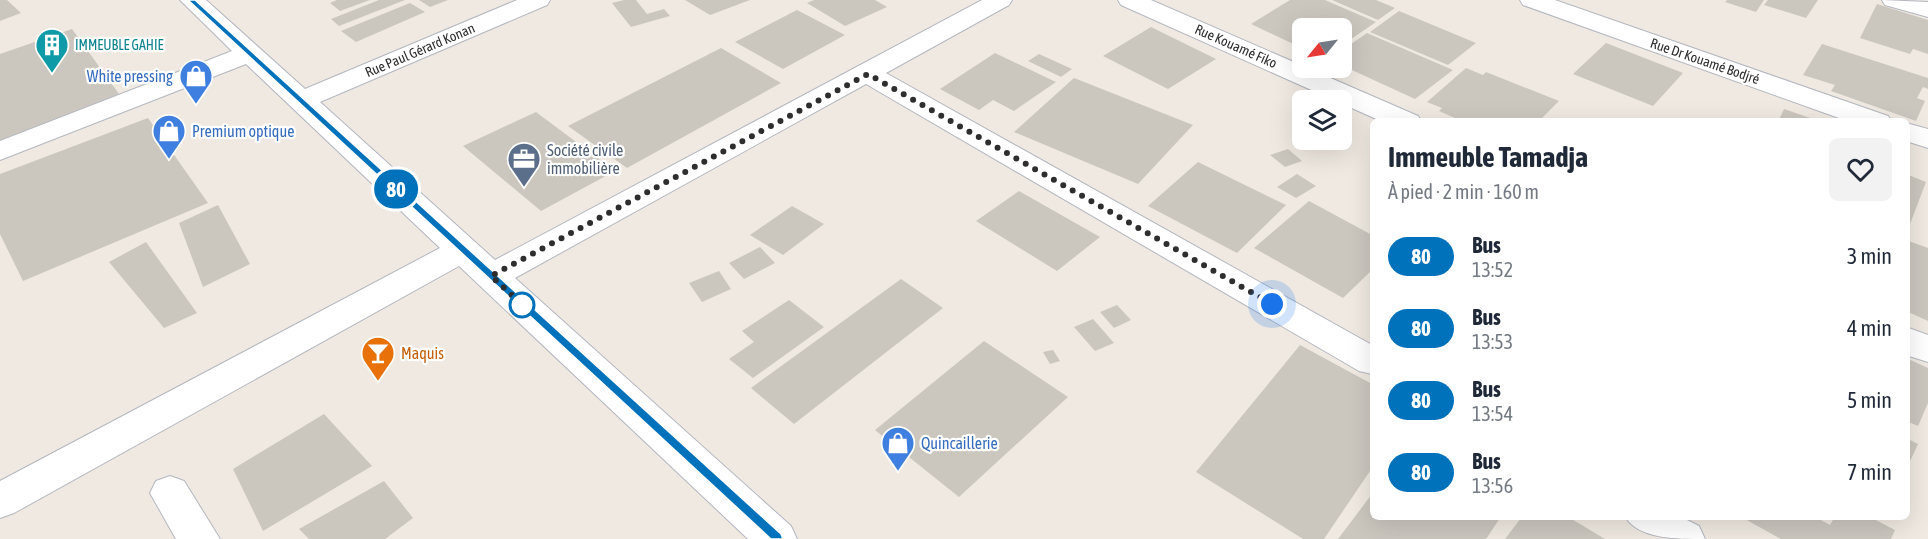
<!DOCTYPE html>
<html lang="fr">
<head>
<meta charset="utf-8">
<style>
  body { margin:0; font-family:"Asap Condensed",sans-serif; background:#f2f2f3; color:#1f2937; height:100vh; display:flex; flex-direction:column; font-size:22px; white-space:nowrap }
  * { box-sizing:border-box; margin:0 }
  p { font-size:20px; color:#747a83 }
  .icon { flex:none; width:33px; height:33px; fill:none; stroke:currentColor; stroke-width:2; stroke-linecap:round; stroke-linejoin:round }
  .map { position:relative; flex:1; overflow:hidden }
  .sheet { position:absolute; left:1370px; top:118px; width:540px; height:402px; display:flex; flex-direction:column; background:#fff; border-radius:9px; box-shadow:0 6px 24px #0002 }
  .sheet>* { flex:none }
  .badge { padding:0 12px; border-radius:20px; font-size:21px; line-height:39px }
  .needle { width:39px; rotate:240deg }
  .fabs { position:absolute; left:1292px; top:18px; display:grid; gap:12px }
  .fabs a { display:grid; place-items:center; width:60px; height:60px; border-radius:9px; background:#fff; box-shadow:0 6px 24px #0002; font-size:30px }
  .you { position:absolute; width:30px; height:30px; margin:-15px; border:4px solid #fff; border-radius:50%; background:#1a73e8; box-shadow:0 0 0 9px #1a73e833 }
  .map>.badge { position:absolute; translate:-50% -50%; box-shadow:0 0 0 3px #fff }
  .round { display:grid; place-items:center; flex:none; width:63px; height:63px; border-radius:9px; background:#f2f2f3 }
  .summary { display:flex; align-items:center; justify-content:space-between; height:102px; padding:0 18px }
  h1 { font-size:28px; font-weight:700; line-height:45px }
  ul { padding:0; list-style:none }
  li { display:flex; align-items:center; gap:18px; height:72px; padding:0 18px }
  li div { flex:1 }
  li b { display:block; font-size:22px }
  li em { font-style:normal }
  li .badge { min-width:66px; font-weight:700; text-align:center }
  .map>svg:first-child { display:block }
  .building { fill:#cbc7bf }
  .lines { fill:none; stroke-linecap:round; stroke-linejoin:round }
  .minor-casing { stroke:#b4b7c1; stroke-width:2 }
  .minor { fill:#fff; fill-rule:evenodd }
  .line { fill:#0072bc; stroke:#fff; stroke-width:1.5 }
  .walk { stroke:#2e2e2e; stroke-width:6; stroke-dasharray:0 10.8 }
  .stop-dot { fill:#fff; stroke:#0072bc; stroke-width:3 }
  .labels { text-anchor:middle; dominant-baseline:central; stroke-width:4.5; stroke-linejoin:round; paint-order:stroke }
  .far-culture-label { font-size:14px; fill:#0d838f; stroke:#fff; text-anchor:start }
  .far-street-label { font-size:14px; fill:#2e2e2e; stroke:#fff }
  .shop-label { font-size:16px; fill:#366cbe; stroke:#fff; text-anchor:start }
  .service-label { font-size:16px; fill:#4e5e75; stroke:#fff; text-anchor:start }
  .food-label { font-size:16px; fill:#c56008; stroke:#fff; text-anchor:start }
</style>
</head>
<body>
<div class="map">
<svg width="1928" height="539" viewBox="0 0 1928 539">
  <rect width="100%" height="100%" fill="#efe9e1"/>
  <g class="building">
    <polygon points="0,0 7,0 21,13 0,21"/>
    <polygon points="337,0 370,0 340,11 330,3"/>
    <polygon points="379,0 405,0 339,26 331,19"/>
    <polygon points="419,0 448,0 430,7"/>
    <polygon points="624,0 636,0 647,14 664,9 670,16 631,27 612,3"/>
    <polygon points="685,0 750,0 710,15"/>
    <polygon points="814,0 875,0 887,7 845,26 807,3"/>
    <polygon points="1290,0 1325,0 1376,22 1341,46 1341,28 1302,28 1302,48 1251,24"/>
    <polygon points="1332,0 1376,0 1395,8 1378,20"/>
    <polygon points="1727,0 1764,0 1756,12 1725,2"/>
    <polygon points="1768,0 1818,0 1806,18 1764,5"/>
    <polygon points="410,3 425,12 356,42 341,31"/>
    <polygon points="1877,4 1928,20 1928,54 1913,49 1910,54 1860,38"/>
    <polygon points="797,10 845,35 783,69 735,42"/>
    <polygon points="1399,11 1476,43 1448,65 1370,32"/>
    <polygon points="1151,27 1216,59 1168,89 1103,56"/>
    <polygon points="72,29 119,94 0,141 0,54"/>
    <polygon points="1367,33 1453,70 1415,99 1341,65 1341,51"/>
    <polygon points="1606,43 1683,73 1653,106 1573,74"/>
    <polygon points="1822,44 1928,78 1928,89 1923,87 1917,98 1925,101 1916,121 1831,91 1835,85 1803,75"/>
    <polygon points="721,48 781,83 627,168 568,126"/>
    <polygon points="995,53 1056,82 1014,111 993,100 979,110 940,89"/>
    <polygon points="1039,54 1072,69 1061,77 1028,61"/>
    <polygon points="1466,68 1483,75 1486,72 1559,101 1538,122 1464,122 1439,111 1442,108 1427,102"/>
    <polygon points="1074,78 1193,125 1138,184 1014,132"/>
    <polygon points="1784,109 1819,121 1818,122 1778,122"/>
    <polygon points="536,112 615,171 541,211 463,146"/>
    <polygon points="148,118 208,203 23,281 0,234 0,174"/>
    <polygon points="1288,149 1302,161 1285,167 1270,155"/>
    <polygon points="1198,162 1286,205 1237,253 1148,206"/>
    <polygon points="1297,174 1316,186 1296,198 1277,187"/>
    <polygon points="1906,174 1926,182 1910,224 1906,223"/>
    <polygon points="1019,191 1100,237 1057,271 976,221"/>
    <polygon points="1309,201 1372,235 1372,270 1343,298 1254,248"/>
    <polygon points="218,205 250,264 203,287 179,223"/>
    <polygon points="792,206 824,224 783,255 750,235"/>
    <polygon points="1906,240 1928,248 1928,321 1906,311"/>
    <polygon points="146,242 197,313 164,328 109,262"/>
    <polygon points="760,247 775,263 744,279 729,263"/>
    <polygon points="719,271 731,289 702,302 689,283"/>
    <polygon points="901,279 943,308 794,424 751,388"/>
    <polygon points="789,300 824,327 753,378 729,359 754,342 742,331"/>
    <polygon points="1117,305 1131,320 1114,328 1100,312"/>
    <polygon points="1093,319 1114,343 1095,351 1074,327"/>
    <polygon points="984,341 1068,397 959,497 875,430"/>
    <polygon points="1300,345 1372,384 1372,468 1324,539 1303,539 1196,472"/>
    <polygon points="1053,350 1060,361 1050,364 1043,352"/>
    <polygon points="1906,358 1928,368 1928,403 1918,426 1906,421"/>
    <polygon points="324,414 372,466 263,531 233,469"/>
    <polygon points="1906,438 1918,444 1906,470"/>
    <polygon points="384,481 413,518 385,539 309,539 299,529"/>
    <polygon points="1372,494 1372,518 1500,518 1486,539 1338,539"/>
    <polygon points="1521,518 1570,518 1605,539 1505,539"/>
    <polygon points="1743,518 1817,518 1830,525 1834,518 1872,518 1895,530 1891,539 1781,539"/>
  </g>
  <g class="lines">
    <g class="minor-casing">
      <g id="minor">
        <polygon points="180,0 206,0 305,89 517,0 550,0 547,5 320,102 495,260 982,0 1012,0 1009,5 886,73 1372,345 1372,374 1359,371 866,84 515,278 791,526 797,539 748,539 459,266 14,513 0,518 0,481 440,248 246,64 0,160 0,141 232,51"/>
        <polygon points="1118,0 1151,0 1418,116 1422,122 1383,122 1121,5"/>
        <polygon points="1520,0 1555,0 1888,116 1892,122 1850,122 1523,5"/>
        <polygon points="1882,0 1928,2 1928,17 1885,5"/>
        <polygon points="1906,123 1928,129 1928,148 1906,141"/>
        <polygon points="1906,327 1928,335 1928,362 1906,355"/>
        <polygon points="170,476 184,481 220,539 176,539 150,493 156,481"/>
        <path d="M1626,518H1683L1699,526L1705,539C1676,539 1640,539 1626,518Z"/>
      </g>
    </g>
    <use href="#minor" class="minor"/>
  </g>
  <polygon class="line" points="188,0 195,0 781,534 783,539 771,539"/>
  <g class="lines">
    <polyline class="walk" points="522,305 525,307 491,276 868,74 1272,304"/>
  </g>
  <defs>
    <g id="building-pin" transform="scale(1.725)"><path d="M0 17L-7.5 6A9.5 9.5 0 1 1 7.5 6Z" fill="#0f9aa8" stroke="#fff"/><path d="M-4-6H4V6H1V3H-1V6H-4ZM-2.5-4.3h1.7v1.8h-1.7ZM.8-4.3h1.7v1.8H.8ZM-2.5-1h1.7V.8h-1.7ZM.8-1h1.7V.8H.8Z" fill="#fff"/></g>
    <g id="shop-pin" transform="scale(1.725)"><path d="M0 17L-7.5 6A9.5 9.5 0 1 1 7.5 6Z" fill="#3f7fe0" stroke="#fff"/><path d="M-5-2.5h2.3a2.7 3.5 0 0 1 5.4 0H5L5.5 6h-11ZM-1.5-2.5h3a1.5 2.3 0 0 0-3 0Z" fill="#fff"/></g>
    <g id="office-pin" transform="scale(1.725)"><path d="M0 17L-7.5 6A9.5 9.5 0 1 1 7.5 6Z" fill="#5c6f8a" stroke="#fff"/><path d="M-6-3h4V-5.5h4V-3h4V5H-6ZM-1-4.5V-3h2v-1.5ZM-6 0V1H6V0Z" fill="#fff"/></g>
    <g id="bar-pin" transform="scale(1.725)"><path d="M0 17L-7.5 6A9.5 9.5 0 1 1 7.5 6Z" fill="#e8710a" stroke="#fff"/><path d="M-6-5H6L.8 .8V4.5H3.5V6h-7V4.5H-.8V.8Z" fill="#fff"/></g>
  </defs>
  <g fill-rule="evenodd">
    <use href="#building-pin" x="52" y="45"/>
    <use href="#shop-pin" x="196" y="76"/>
    <use href="#shop-pin" x="169" y="131"/>
    <use href="#office-pin" x="524" y="159"/>
    <use href="#bar-pin" x="378" y="353"/>
    <use href="#shop-pin" x="898" y="443"/>
  </g>
  <circle class="stop-dot" cx="522" cy="305" r="12"/>
  <g class="labels">
    <g class="far-culture-label">
      <text x="75" y="45">IMMEUBLE GAHIE</text>
    </g>
    <g class="far-street-label">
      <text transform="translate(1236 46) rotate(24)">Rue Kouamé Fiko</text>
      <text transform="translate(420 50) rotate(-23)">Rue Paul Gérard Konan</text>
      <text transform="translate(1705 61) rotate(19)">Rue Dr Kouamé Bodjré</text>
    </g>
    <g class="shop-label">
      <text x="173" y="76" text-anchor="end">White pressing</text>
      <text x="192" y="131">Premium optique</text>
      <text x="921" y="443">Quincaillerie</text>
    </g>
    <g class="service-label">
      <text x="547" y="150">Société civile<tspan x="547" dy="18">immobilière</tspan></text>
    </g>
    <g class="food-label">
      <text x="401" y="353">Maquis</text>
    </g>
  </g>
</svg>
<div class="fabs">
<a><svg class="needle" viewBox="-14 -14 28 28"><path d="M0-13l5 13h-10z" fill="#e53935"/><path d="M0 13l5-13h-10z" fill="#747a83"/></svg></a>
<a><svg class="icon" aria-label="layers" viewBox="0 0 24 24"><path d="M12 4l9 5-9 5-9-5zM3 14l9 5 9-5"/></svg></a>
</div>
<div class="you" style="left:1272px;top:304px"></div>
<b class="badge" style="left:396px;top:189px;background:#0072bc;color:#fff">80</b>
<section class="sheet">
<div class="summary"><div><h1>Immeuble Tamadja</h1><p>À pied · 2 min · 160 m</p></div><a class="round"><svg class="icon" aria-label="heart" viewBox="0 0 24 24"><path d="M12 20l-8-8c-3-5 5-10 8-4 3-6 11-1 8 4z"/></svg></a></div>
<ul>
<li><span class="badge" style="background:#0072bc;color:#fff">80</span><div><b>Bus</b><p>13:52</p></div><em>3 min</em></li>
<li><span class="badge" style="background:#0072bc;color:#fff">80</span><div><b>Bus</b><p>13:53</p></div><em>4 min</em></li>
<li><span class="badge" style="background:#0072bc;color:#fff">80</span><div><b>Bus</b><p>13:54</p></div><em>5 min</em></li>
<li><span class="badge" style="background:#0072bc;color:#fff">80</span><div><b>Bus</b><p>13:56</p></div><em>7 min</em></li>
</ul>
</section>
</div>
</body>
</html>
